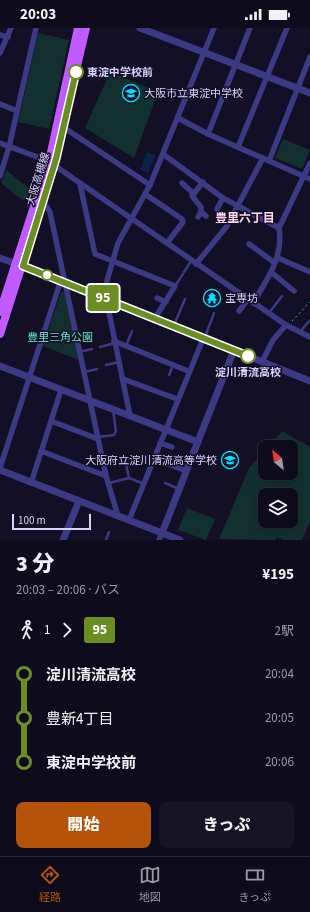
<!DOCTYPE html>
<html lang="ja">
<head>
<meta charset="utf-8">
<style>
  body { margin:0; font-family:"Source Sans 3","Noto Sans JP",sans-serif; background:#171425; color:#f1f3f6; height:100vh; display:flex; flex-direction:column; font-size:15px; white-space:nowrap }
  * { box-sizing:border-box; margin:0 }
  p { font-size:13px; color:#9b9ba3 }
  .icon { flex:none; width:22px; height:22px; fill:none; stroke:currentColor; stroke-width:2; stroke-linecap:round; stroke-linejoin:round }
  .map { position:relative; height:512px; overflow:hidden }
  .panel { display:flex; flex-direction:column; background:#0e0b1c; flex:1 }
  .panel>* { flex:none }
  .badge { padding:0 8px; border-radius:3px; font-size:14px; line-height:26px }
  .needle { width:26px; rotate:331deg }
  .fabs { position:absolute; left:258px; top:412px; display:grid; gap:8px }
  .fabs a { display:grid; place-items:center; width:40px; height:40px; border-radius:8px; background:#0e0b1c; box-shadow:0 2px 6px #0003,0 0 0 1px #2e2b3b; font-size:20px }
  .scale { position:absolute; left:12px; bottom:10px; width:79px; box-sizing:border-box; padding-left:4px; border:2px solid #d9d4ff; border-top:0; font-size:11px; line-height:14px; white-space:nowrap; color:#d9d4ff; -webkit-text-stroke:3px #130f26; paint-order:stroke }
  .map>.badge { position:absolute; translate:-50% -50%; box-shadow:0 0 0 2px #fff }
  .legs { display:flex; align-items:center; gap:6px; height:44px; padding:0 16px; font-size:13px }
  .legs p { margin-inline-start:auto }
  .headline { display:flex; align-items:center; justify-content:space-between; height:68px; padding:0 16px }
  h1 { font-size:22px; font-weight:800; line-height:30px }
  .primary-button { display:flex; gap:8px; margin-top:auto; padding:8px 16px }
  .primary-button a { flex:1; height:46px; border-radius:8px; background:#b45309; color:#fff; font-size:16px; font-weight:800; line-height:46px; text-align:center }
  .primary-button a+a { background:#171425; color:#f1f3f6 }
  ul { padding:0 16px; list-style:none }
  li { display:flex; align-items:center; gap:14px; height:44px; font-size:15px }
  li i { display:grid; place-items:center; width:6px; height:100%; margin:0 5px; background:currentColor }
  li i::after { content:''; width:10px; height:10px; margin:-5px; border:3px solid; border-radius:50%; background:#0e0b1c }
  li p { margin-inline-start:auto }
  li:first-child i { background:linear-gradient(#0000 50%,currentColor 0) }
  li:last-child i { background:linear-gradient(currentColor 50%,#0000 0) }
  .status { display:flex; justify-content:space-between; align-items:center; height:28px; padding:0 20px; background:#0e0b1c; direction:ltr }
  .status svg { height:11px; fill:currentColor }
  .dock { display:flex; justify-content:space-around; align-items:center; height:56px; border-top:1px solid #2e2b3b; background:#0e0b1c; font-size:11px; color:#9b9ba3 }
  .dock a { display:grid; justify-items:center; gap:2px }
  .dock .on { color:#b45309 }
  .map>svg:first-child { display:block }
  .green { fill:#12302f; fill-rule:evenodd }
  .water { fill:#0c2248 }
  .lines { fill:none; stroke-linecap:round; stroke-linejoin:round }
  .path { stroke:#2fb8b0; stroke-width:1; stroke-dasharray:2 3; stroke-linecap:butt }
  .service { stroke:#3d3a85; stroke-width:2.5 }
  .minor { stroke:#3d3a85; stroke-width:5.5 }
  .tertiary { stroke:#3d3a85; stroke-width:7 }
  .primary { stroke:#c25bff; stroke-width:8 }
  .line-1-casing { stroke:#fff; stroke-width:9 }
  .line-1 { stroke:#6b8e23; stroke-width:6 }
  .stop-1-dot { fill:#fff; stroke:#6b8e23; stroke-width:2 }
  .labels { text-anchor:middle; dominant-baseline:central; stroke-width:3; stroke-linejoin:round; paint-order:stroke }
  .stop-label { font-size:11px; font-weight:bold; fill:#d9d4ff; stroke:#130f26; text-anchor:start }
  .poi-label { font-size:11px; fill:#d9d4ff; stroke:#130f26; text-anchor:start }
  .street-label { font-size:11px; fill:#d9d4ff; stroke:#130f26 }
  .park-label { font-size:11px; fill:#5fe0c0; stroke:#130f26 }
  .neighbourhood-label { font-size:12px; font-weight:bold; fill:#ffd6f0; stroke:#130f26 }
</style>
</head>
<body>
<div class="status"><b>20:03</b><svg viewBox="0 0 49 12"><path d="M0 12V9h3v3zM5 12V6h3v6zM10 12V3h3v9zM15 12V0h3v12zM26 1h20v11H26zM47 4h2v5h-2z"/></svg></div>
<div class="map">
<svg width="310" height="512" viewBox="0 0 310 512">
  <rect width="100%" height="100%" fill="#130f26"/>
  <g class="green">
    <polygon points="38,5 69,12 49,101 18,94"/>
    <polygon points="110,44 158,64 134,130 85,100"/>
    <polygon points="283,111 310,122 302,141 275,130"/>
    <polygon points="6,142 30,161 27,173 21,171 1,155"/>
    <polygon points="64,263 79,332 43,318 61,264"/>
    <path d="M282,403L310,419V494L302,512H284L277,509L275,512L219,511L249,440L265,422V445H291V419H268ZM265,467H291V493H265Z"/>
    <polygon points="187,480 215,491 206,512 178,502"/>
  </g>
  <polygon class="water" points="147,124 156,127 148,145 140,142"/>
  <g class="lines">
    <polyline class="path" points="292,293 310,274"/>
    <g class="service">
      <polyline points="184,244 191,233"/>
      <polyline points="175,258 183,246"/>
      <polyline points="269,285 282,268"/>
      <polyline points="174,297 185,271"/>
      <polyline points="300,304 310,292"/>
      <polyline points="205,309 214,285"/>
      <polyline points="126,318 132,303"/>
      <polyline points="100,319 115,315"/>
      <polyline points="79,324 92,321"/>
      <polyline points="106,337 119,334"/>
      <polyline points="84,344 97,341"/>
      <polyline points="169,347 173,337"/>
      <polyline points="98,409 114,407 116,403 113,382"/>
      <polyline points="126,436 129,450"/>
      <polyline points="109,455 129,450 144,456"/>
      <polyline points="165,455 179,461"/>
      <polyline points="106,512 109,504"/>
    </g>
    <g class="minor">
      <polyline points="0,7 8,9"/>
      <polyline points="0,25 11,0"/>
      <polyline points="0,76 17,83"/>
      <polyline points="178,90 208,106 310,151"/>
      <polyline points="63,99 150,157"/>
      <polyline points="208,106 250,0"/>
      <polyline points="0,115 48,133 286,297 310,309"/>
      <polyline points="238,119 287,0"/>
      <polyline points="163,126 223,170 279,200"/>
      <polyline points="269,133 310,29"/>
      <polyline points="0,148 9,119 36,0"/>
      <polyline points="182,155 194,166"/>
      <polyline points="80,156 95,226 175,258 155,290"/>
      <polyline points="145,166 182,191 183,194 167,215"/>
      <polyline points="43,173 50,184 106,448 118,488"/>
      <polyline points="217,181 223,170"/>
      <polyline points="201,184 201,179 192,168 203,154"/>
      <polyline points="198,189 201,184 206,188"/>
      <polyline points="249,216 275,235"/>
      <polyline points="278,230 310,244"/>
      <polyline points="196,236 227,198 263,130"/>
      <polyline points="271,244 294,263"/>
      <polyline points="102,270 118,215 150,157 214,0"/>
      <polyline points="157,270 166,274"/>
      <polyline points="109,273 108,279 130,388"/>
      <path d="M253,275C267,252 284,228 279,200L310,135"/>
      <polyline points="239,283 248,271"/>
      <polyline points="114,313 188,343"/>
      <polyline points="262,334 273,312 286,297"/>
      <polyline points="123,351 177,371"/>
      <polyline points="51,393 98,411"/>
      <polyline points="160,415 172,419"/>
      <polyline points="41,423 106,448"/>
      <polyline points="154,430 186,443"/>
      <polyline points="0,440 59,258 65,254"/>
      <polyline points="31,455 61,362"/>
      <polyline points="129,492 203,311"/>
      <polyline points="159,512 162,505"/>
    </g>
    <g class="tertiary">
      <polyline points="140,0 310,65"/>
      <polyline points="0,230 28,240 310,353"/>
      <polyline points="0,338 198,414"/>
      <polyline points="0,442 180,512"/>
      <polyline points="162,505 234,322"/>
      <polyline points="63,512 79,473"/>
    </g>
    <g class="primary">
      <polyline points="0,284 50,129 78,0"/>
      <polyline points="0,306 52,143 86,0"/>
    </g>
  </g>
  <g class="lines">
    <g class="line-1-casing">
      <polyline id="line-1" points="76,44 56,131 23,238 248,328"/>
    </g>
    <use href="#line-1" class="line-1"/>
  </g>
  <defs>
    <g id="school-ring" transform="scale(0.9)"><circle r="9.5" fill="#130f26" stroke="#00e5ff" stroke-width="1.5"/><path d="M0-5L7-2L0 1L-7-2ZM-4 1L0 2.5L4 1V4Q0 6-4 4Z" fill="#00e5ff"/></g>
    <g id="temple-ring" transform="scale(0.9)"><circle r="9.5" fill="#130f26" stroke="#00e5ff" stroke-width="1.5"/><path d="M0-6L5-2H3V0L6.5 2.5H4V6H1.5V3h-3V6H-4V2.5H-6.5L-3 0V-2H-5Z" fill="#00e5ff"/></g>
  </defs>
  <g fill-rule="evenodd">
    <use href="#school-ring" x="131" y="65"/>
    <use href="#temple-ring" x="212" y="270"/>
    <use href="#school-ring" x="230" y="432"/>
  </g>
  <g class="stop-1-dot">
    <circle cx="76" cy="44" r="7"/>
    <circle cx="47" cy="247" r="5"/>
    <circle cx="248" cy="328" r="7"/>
  </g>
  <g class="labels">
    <g class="stop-label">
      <text x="87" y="44">東淀中学校前</text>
      <text x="248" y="344" text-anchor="middle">淀川清流高校</text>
    </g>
    <g class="poi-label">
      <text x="144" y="65">大阪市立東淀中学校</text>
      <text x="225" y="270">宝専坊</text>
      <text x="217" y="432" text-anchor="end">大阪府立淀川清流高等学校</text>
    </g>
    <g class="street-label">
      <text transform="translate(38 151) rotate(-73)">大阪高槻線</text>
    </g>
    <g class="park-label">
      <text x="60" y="309">豊里三角公園</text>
    </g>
    <g class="neighbourhood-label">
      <text x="245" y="190">豊里六丁目</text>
    </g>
  </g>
</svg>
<div class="fabs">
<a><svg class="needle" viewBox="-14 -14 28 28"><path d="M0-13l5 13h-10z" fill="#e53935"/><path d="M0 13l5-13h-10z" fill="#9b9ba3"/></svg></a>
<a><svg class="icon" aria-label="layers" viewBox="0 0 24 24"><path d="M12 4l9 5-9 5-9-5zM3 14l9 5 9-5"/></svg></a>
</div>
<div class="scale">100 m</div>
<b class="badge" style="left:103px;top:270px;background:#6b8e23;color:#fff">95</b>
</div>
<section class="panel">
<div class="headline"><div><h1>3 分</h1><p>20:03 – 20:06 · バス</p></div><b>¥195</b></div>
<div class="legs"><svg class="icon" aria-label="walk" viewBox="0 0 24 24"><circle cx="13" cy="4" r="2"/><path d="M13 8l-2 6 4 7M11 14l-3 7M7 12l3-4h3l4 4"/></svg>1<svg class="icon" aria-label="forward" viewBox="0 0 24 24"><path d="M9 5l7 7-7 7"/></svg><b class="badge" style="background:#6b8e23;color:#fff">95</b><p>2駅</p></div>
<ul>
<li><i style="color:#6b8e23"></i><b>淀川清流高校</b><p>20:04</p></li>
<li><i style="color:#6b8e23"></i><span>豊新4丁目</span><p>20:05</p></li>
<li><i style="color:#6b8e23"></i><b>東淀中学校前</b><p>20:06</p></li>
</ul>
<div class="primary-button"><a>開始</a><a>きっぷ</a></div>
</section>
<nav class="dock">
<a class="on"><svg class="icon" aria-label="directions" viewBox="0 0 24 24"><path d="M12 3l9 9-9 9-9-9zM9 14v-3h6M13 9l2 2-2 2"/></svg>経路</a>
<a><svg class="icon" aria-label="map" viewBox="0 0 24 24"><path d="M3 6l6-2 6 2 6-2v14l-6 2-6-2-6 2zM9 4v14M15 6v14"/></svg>地図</a>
<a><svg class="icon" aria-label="tickets" viewBox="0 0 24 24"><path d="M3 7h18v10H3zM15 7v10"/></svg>きっぷ</a>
</nav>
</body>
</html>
